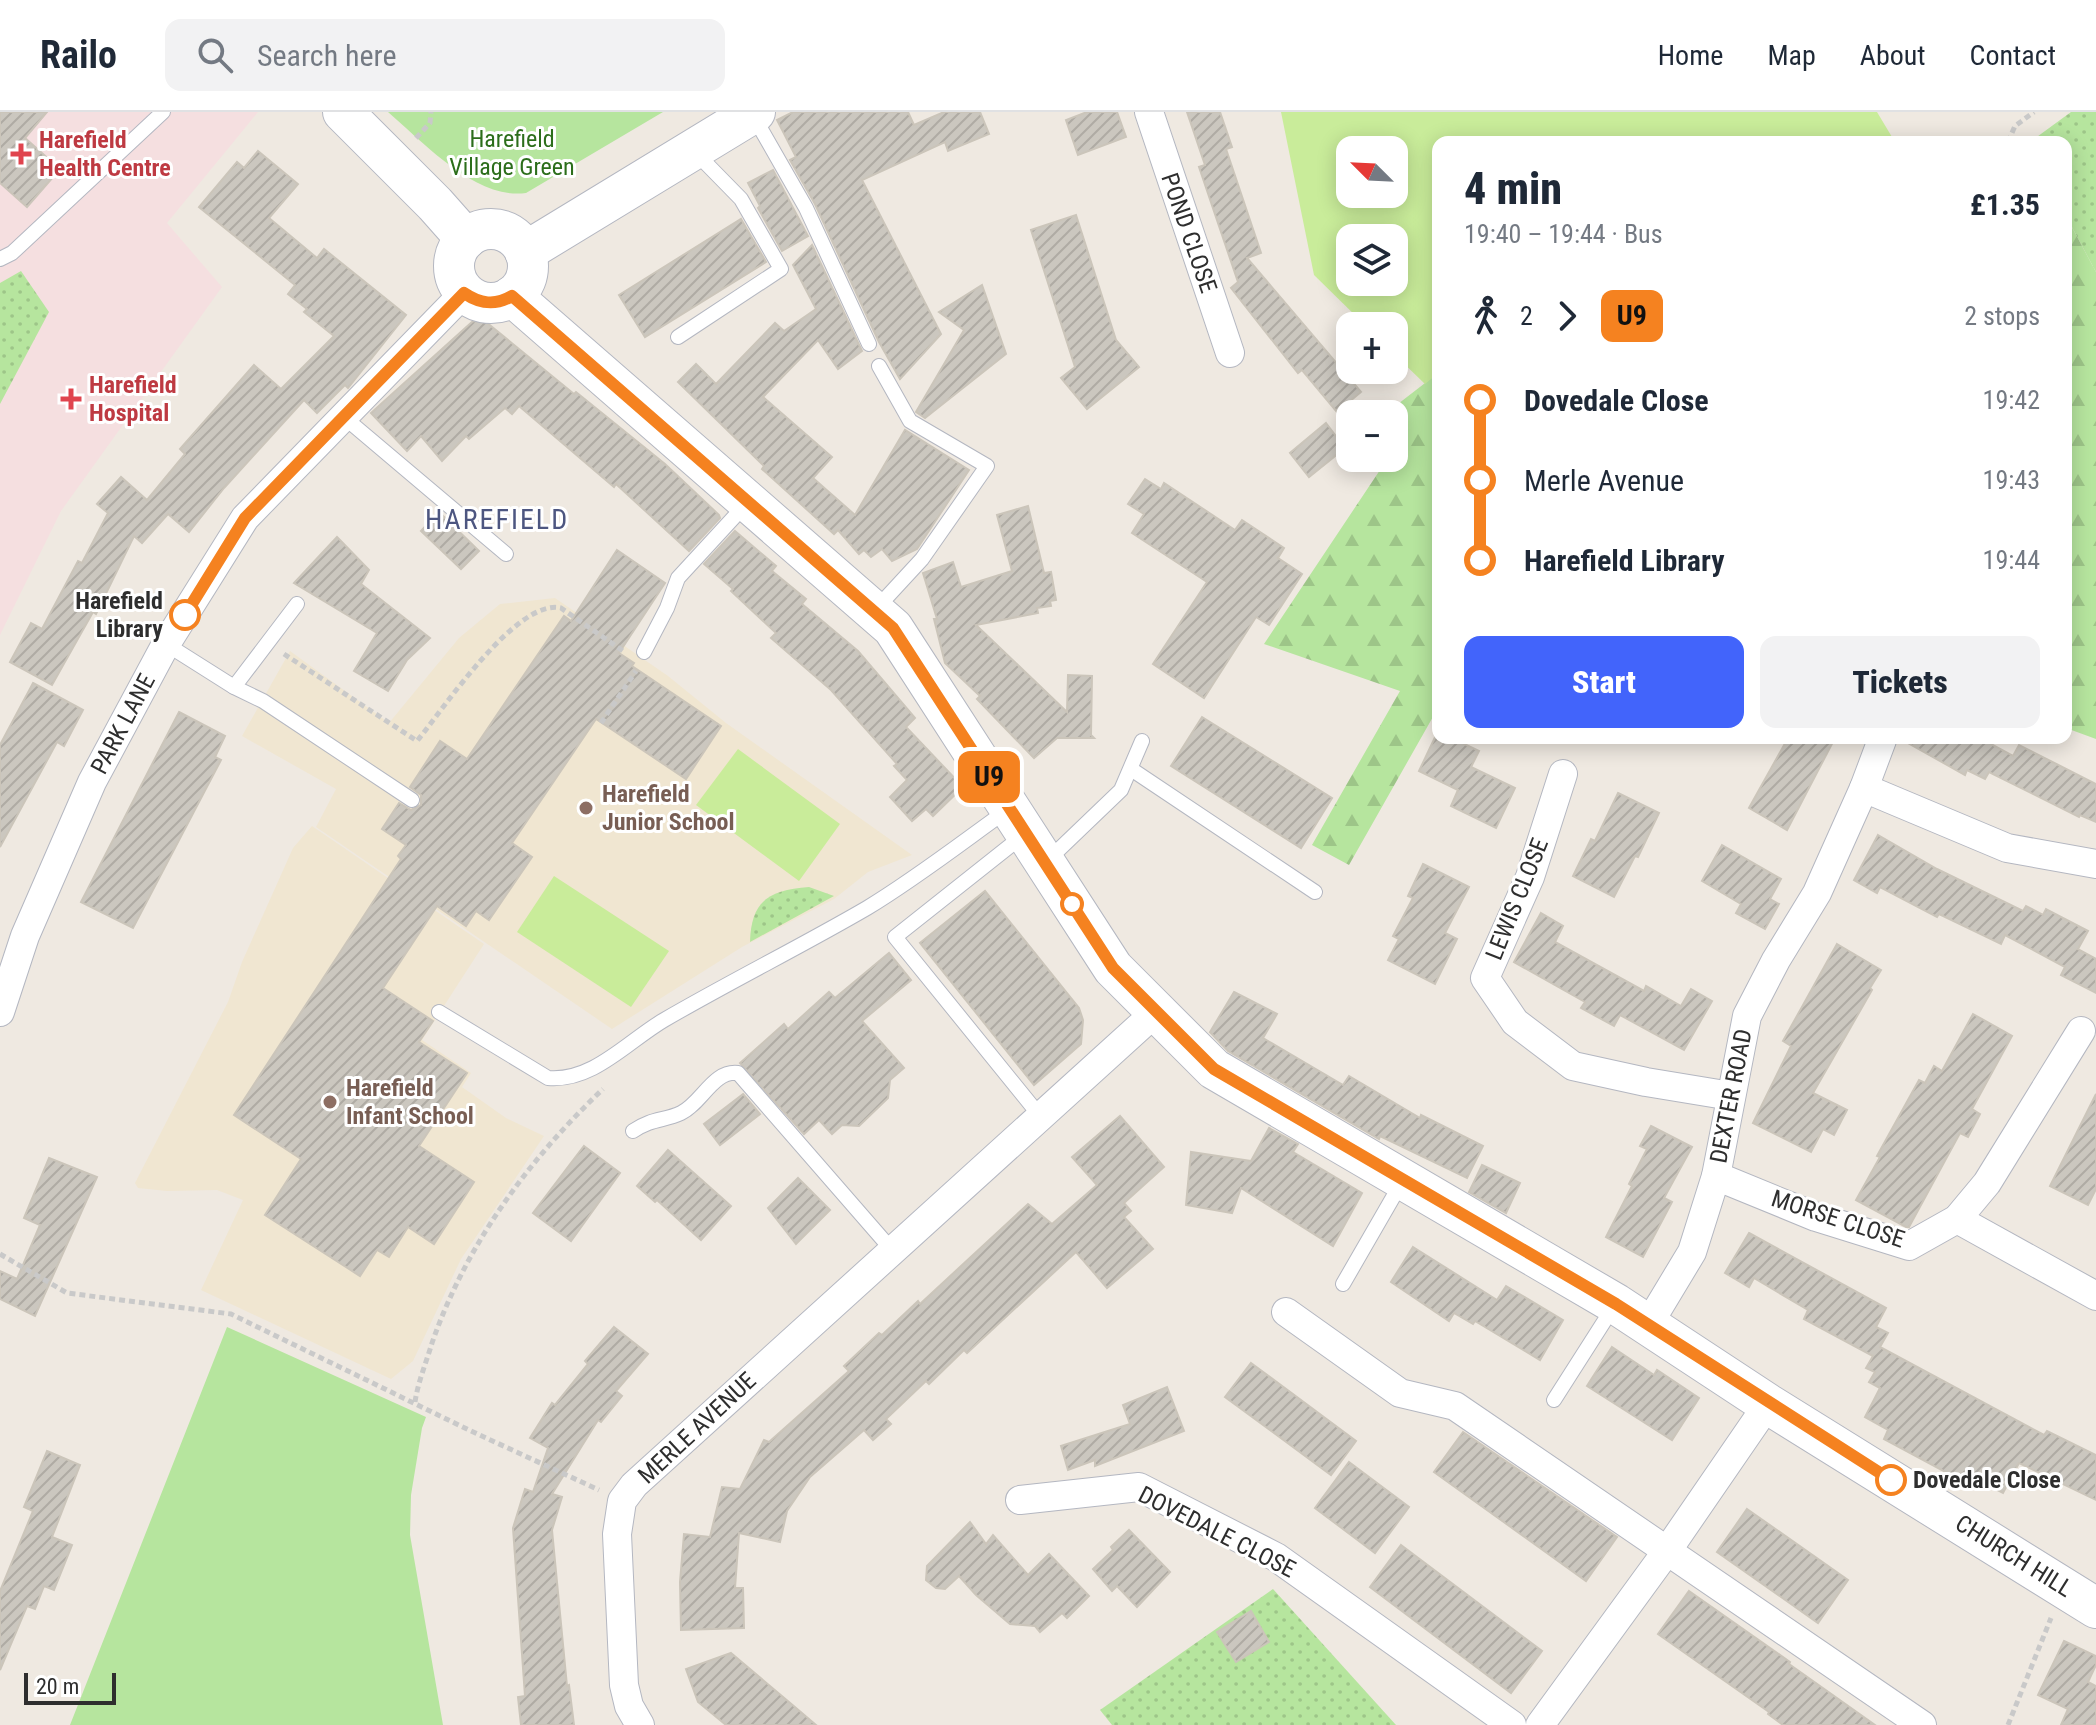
<!DOCTYPE html>
<html lang="en">
<head>
<meta charset="utf-8">
<style>
  body { margin:0; font-family:"Roboto Condensed",sans-serif; background:#f2f2f3; color:#1f2937; height:100vh; display:flex; flex-direction:column; font-size:30px; white-space:nowrap }
  * { box-sizing:border-box; margin:0 }
  p { font-size:26px; color:#747a83 }
  .icon { flex:none; width:44px; height:44px; fill:none; stroke:currentColor; stroke-width:2; stroke-linecap:round; stroke-linejoin:round }
  .map { position:relative; flex:1; overflow:hidden }
  .sheet { position:absolute; left:1432px; top:24px; width:640px; height:608px; display:flex; flex-direction:column; background:#fff; border-radius:16px; box-shadow:0 4px 20px #0003 }
  .sheet>* { flex:none }
  .badge { padding:0 16px; border-radius:12px; font-size:28px; line-height:52px }
  .needle { width:52px; rotate:294deg }
  .buttons { position:absolute; left:1336px; top:24px; display:grid; gap:16px }
  .buttons a { display:grid; place-items:center; width:72px; height:72px; border-radius:16px; background:#fff; box-shadow:0 4px 20px #0003; font-size:40px }
  .scale { position:absolute; left:24px; bottom:20px; width:92px; box-sizing:border-box; padding-left:8px; border:4px solid #2e2e2e; border-top:0; font-size:22px; line-height:28px; white-space:nowrap; color:#2e2e2e; -webkit-text-stroke:6px #fff; paint-order:stroke }
  .map>.badge { position:absolute; translate:-50% -50%; box-shadow:0 0 0 4px #fff }
  .legs { display:flex; align-items:center; gap:12px; height:88px; padding:0 32px; font-size:26px }
  .legs p { margin-inline-start:auto }
  .overview { display:flex; align-items:center; justify-content:space-between; height:136px; padding:0 32px }
  h1 { font-size:44px; font-weight:800; line-height:60px }
  .primary-button { display:flex; gap:16px; margin-top:auto; padding:16px 32px }
  .primary-button a { flex:1; height:92px; border-radius:16px; background:#4264fb; color:#fff; font-size:32px; font-weight:800; line-height:92px; text-align:center }
  .primary-button a+a { background:#f2f2f3; color:#1f2937 }
  ul { padding:0 32px; list-style:none }
  li { display:flex; align-items:center; gap:28px; height:80px; font-size:30px }
  li i { display:grid; place-items:center; width:12px; height:100%; margin:0 10px; background:currentColor }
  li i::after { content:''; width:20px; height:20px; margin:-10px; border:6px solid; border-radius:50%; background:#fff }
  li p { margin-inline-start:auto }
  li:first-child i { background:linear-gradient(#0000 50%,currentColor 0) }
  li:last-child i { background:linear-gradient(currentColor 50%,#0000 0) }
  header { display:flex; align-items:center; gap:48px; box-sizing:border-box; height:112px; padding:0 40px; background:#fff; border-bottom:2px solid #e0e1e3 }
  header strong { font-size:38px }
  nav { display:flex; gap:44px; margin-inline-start:auto; font-size:28px }
  .search { width:560px; height:72px; background:#f2f2f3; display:flex; align-items:center; gap:20px; box-sizing:border-box; padding:0 28px; border-radius:16px; color:#747a83; font-size:30px }
  .map>svg:first-child { display:block }
  .education { fill:#f0e6d1 }
  .medical { fill:#f5dfe0 }
  .grass { fill:url(#grass-dots) }
  .forest { fill:url(#forest-firs) }
  .park { fill:#b6e59e }
  .pitch { fill:#c9ec9a; fill-rule:evenodd }
  .building { fill:url(#building-hatch); stroke:#cbc5ba; stroke-width:2 }
  .lines { fill:none; stroke-linecap:round; stroke-linejoin:round }
  .lane-casing { stroke:#b4b7c1; stroke-width:16 }
  .street-casing { stroke:#b4b7c1; stroke-width:30 }
  .secondary-casing { stroke:#b4b7c1; stroke-width:42 }
  .path { stroke:#c9c9c9; stroke-width:5; stroke-dasharray:6 4; stroke-linecap:butt }
  .lane { stroke:#fff; stroke-width:14 }
  .street { stroke:#fff; stroke-width:28 }
  .secondary { stroke:#fff; stroke-width:40 }
  .line-1-casing { stroke:#fff; stroke-width:18 }
  .line-1 { stroke:#f58220; stroke-width:12 }
  .health-dot { fill:#e0444e; stroke:#fff; stroke-width:3 }
  .stop-1-dot { fill:#fff; stroke:#f58220; stroke-width:4 }
  .education-dot { fill:#8d6e63; stroke:#fff; stroke-width:3 }
  .labels { text-anchor:middle; dominant-baseline:central; stroke-width:6; stroke-linejoin:round; paint-order:stroke }
  .park-label { font-size:24px; fill:#2c6e1b; stroke:#fff }
  .health-label { font-size:24px; font-weight:bold; fill:#be3a42; stroke:#fff; text-anchor:start }
  .street-label { font-size:24px; fill:#2e2e2e; stroke:#fff }
  .stop-label { font-size:24px; font-weight:bold; fill:#2e2e2e; stroke:#fff; text-anchor:end }
  .education-label { font-size:24px; font-weight:bold; fill:#785e54; stroke:#fff; text-anchor:start }
  .quarter-label { font-size:28px; letter-spacing:2px; fill:#4d5680; stroke:#fff }
</style>
</head>
<body>
<header>
<strong>Railo</strong>
<div class="search"><svg class="icon" aria-label="search" viewBox="0 0 24 24"><circle cx="10" cy="10" r="6"/><path d="M15 15l6 6"/></svg>Search here</div>
<nav><a>Home</a><a>Map</a><a>About</a><a>Contact</a></nav>
</header>
<div class="map">
<svg width="2096" height="1613" viewBox="0 0 2096 1613">
  <defs>
    <pattern id="grass-dots" width="8" height="8" patternUnits="userSpaceOnUse" patternTransform="scale(2)"><rect width="8" height="8" fill="#b6e59e"/><path d="M2 2h.1M6 6h.1" fill="none" stroke="#9dc588" stroke-width="1.8" stroke-linecap="round"/></pattern>
    <pattern id="forest-firs" width="22" height="20" patternUnits="userSpaceOnUse" patternTransform="scale(2)"><rect width="22" height="20" fill="#b6e59e"/><path d="M5 1l3.5 6h-7zM16 11l3.5 6h-7z" fill="#9dc588"/></pattern>
    <pattern id="building-hatch" width="6" height="6" patternUnits="userSpaceOnUse" patternTransform="scale(2)"><rect width="6" height="6" fill="#cbc7bf"/><path d="M-1 1l2-2M0 6l6-6M5 7l2-2" fill="none" stroke="#afaba4"/></pattern>
  </defs>
  <rect width="100%" height="100%" fill="#efe9e1"/>
  <g class="education">
    <polygon points="555,486 668,564 726,611 912,743 868,760 834,787 742,835 612,917 316,715 336,677 242,624 290,539 389,611 459,526 500,492"/>
    <polygon points="312,714 484,832 422,928 471,961 462,975 506,1006 544,1024 461,1147 413,1249 391,1267 201,1178 243,1088 217,1078 167,1079 138,1076 135,1071 228,890 242,850 293,736"/>
  </g>
  <polygon class="medical" points="0,0 258,0 167,111 222,175 61,399 0,523"/>
  <g class="grass">
    <polygon points="2071,0 2096,0 2096,160 2066,104 2066,30 2030,30"/>
    <polygon points="21,159 49,200 0,292 0,171"/>
    <path d="M809,775L834,784L750,830C751,788 770,778 809,775Z"/>
    <polygon points="1273,1477 1396,1613 1112,1613 1100,1598"/>
  </g>
  <g class="forest">
    <polygon points="2066,104 2096,160 2096,627 2066,616"/>
    <polygon points="1438,261 1438,596 1349,753 1312,733 1400,579 1264,532 1388,346 1394,346 1394,302 1385,302"/>
  </g>
  <g class="park">
    <path d="M388,0H663L526,81C476,88 424,31 388,0Z"/>
    <polygon points="227,1215 426,1305 422,1316 411,1383 410,1423 443,1613 70,1613"/>
  </g>
  <g class="pitch">
    <path d="M1281,0H1877L1895,30H1438V261L1425,272L1394,242V214H1366L1314,163ZM1350,38H1394V82H1350ZM1350,126H1394V170H1350Z"/>
    <polygon points="738,637 840,712 799,769 696,693"/>
    <polygon points="554,764 669,839 631,895 517,820"/>
  </g>
  <g class="building">
    <polygon points="0,0 47,0 25,26 60,57 27,95 0,71"/>
    <polygon points="793,0 908,0 914,13 944,0 980,0 989,22 948,39 945,30 862,68 941,222 900,267 879,230 815,92 790,48 796,45 777,8"/>
    <polygon points="1087,0 1117,0 1126,25 1078,43 1066,8"/>
    <polygon points="1187,0 1220,0 1232,35 1226,37 1261,141 1247,146 1361,280 1337,300 1302,258 1298,261 1231,176 1238,170 1199,55 1205,53"/>
    <polygon points="258,39 298,72 269,106 317,146 324,137 406,203 348,276 345,273 317,301 304,288 224,376 189,420 168,402 142,431 134,424 96,502 93,500 52,573 10,550 31,511 42,517 78,449 82,451 108,401 97,392 121,365 147,388 185,342 180,337 254,253 281,277 334,224 304,200 307,197 288,182 295,173 199,95 237,50 244,56"/>
    <polygon points="773,58 808,124 782,139 758,96 760,94 748,71"/>
    <polygon points="1076,103 1116,228 1139,255 1087,297 1061,266 1075,255 1031,118"/>
    <polygon points="741,107 766,150 645,225 619,183"/>
    <polygon points="812,133 862,239 838,257 818,228 763,285 832,345 813,366 855,403 905,318 969,358 917,437 892,449 882,437 871,445 864,438 859,442 838,418 834,422 762,357 764,354 678,270 696,252 716,272 775,211 784,219 816,197 793,153"/>
    <polygon points="982,173 1006,242 925,306 916,300 964,218 939,200"/>
    <polygon points="473,209 486,210 574,282 576,280 665,352 719,403 720,406 689,439 616,372 614,375 519,294 512,302 505,296 469,327 466,324 442,349 421,324 407,339 371,301"/>
    <polygon points="1326,311 1345,336 1309,365 1290,341"/>
    <polygon points="1145,367 1161,377 1164,371 1235,418 1242,408 1284,436 1278,446 1302,462 1269,513 1256,505 1204,586 1153,552 1207,470 1132,421 1144,402 1128,392"/>
    <polygon points="1028,394 1044,461 1051,460 1056,488 1050,489 1051,494 1037,496 1038,501 976,513 1067,600 1068,563 1092,564 1091,623 1094,626 1057,626 1034,646 977,587 980,584 945,551 934,507 937,507 923,461 953,450 961,475 1012,459 997,403"/>
    <polygon points="439,400 479,439 461,457 421,419"/>
    <polygon points="735,419 776,454 772,459 806,487 802,492 858,539 915,606 906,615 963,675 933,704 926,697 912,709 890,685 907,668 894,654 897,652 831,578 771,526 776,521 731,479 733,477 704,452"/>
    <polygon points="337,425 369,458 361,472 430,526 407,548 388,579 354,559 377,521 294,471"/>
    <polygon points="617,438 665,471 619,541 634,551 632,554 721,614 686,667 596,607 512,731 532,745 489,808 476,799 466,814 437,794 383,876 433,909 419,930 467,961 419,1034 474,1070 434,1132 408,1115 389,1145 377,1138 360,1164 265,1103 301,1047 234,1003 401,747 398,744 406,733 382,717 399,691 411,698 421,693 421,683 410,675 440,629 467,647 564,504 571,509"/>
    <polygon points="33,571 83,598 64,634 57,630 0,735 0,633"/>
    <polygon points="179,600 225,624 215,645 221,648 133,816 81,790"/>
    <polygon points="1202,605 1332,686 1301,736 1171,654"/>
    <polygon points="1438,619 1438,626 1452,626 1479,639 1471,655 1515,676 1496,716 1451,694 1458,678 1419,659"/>
    <polygon points="1788,626 1835,626 1787,718 1749,696"/>
    <polygon points="1899,626 1980,626 2013,644 2019,633 2096,672 2096,710 2080,703 2079,705 1989,660 1985,667 1967,658 1965,663"/>
    <polygon points="1618,681 1659,701 1638,745 1635,744 1614,785 1573,764 1591,727 1595,729"/>
    <polygon points="1878,723 1937,757 2023,799 2026,794 2043,803 2046,797 2088,819 2078,837 2096,847 2096,881 2061,863 2065,855 2005,823 2001,832 1939,802 1937,805 1880,775 1877,781 1854,768"/>
    <polygon points="1722,733 1781,767 1770,787 1779,792 1765,817 1736,801 1741,792 1702,769"/>
    <polygon points="1423,752 1469,775 1445,821 1457,827 1435,872 1388,848 1399,827 1393,824 1413,786 1408,784"/>
    <polygon points="985,779 1079,896 1083,908 1081,932 1034,973 920,831"/>
    <polygon points="1541,801 1563,814 1555,830 1644,879 1646,874 1681,894 1691,877 1712,889 1684,938 1620,903 1614,914 1581,896 1585,890 1514,850"/>
    <polygon points="1837,832 1881,858 1870,876 1872,878 1813,981 1847,998 1834,1023 1823,1017 1811,1040 1753,1011 1791,934 1783,929"/>
    <polygon points="889,841 911,868 862,909 904,956 890,968 888,986 859,1014 842,1013 832,1022 819,1008 804,1022 740,951 784,912 788,917 829,880 835,886"/>
    <polygon points="1234,880 1277,902 1263,926 1343,973 1349,964 1420,1006 1421,1003 1483,1034 1467,1066 1380,1024 1379,1027 1228,939 1210,920"/>
    <polygon points="1973,902 2012,924 1972,997 1980,1002 1968,1025 1960,1021 1909,1115 1906,1115 1856,1088 1880,1045 1877,1044 1919,968 1925,971 1934,954 1942,959"/>
    <polygon points="743,982 760,1002 720,1033 704,1012"/>
    <polygon points="2096,982 2096,1077 2088,1093 2050,1074"/>
    <polygon points="1120,1004 1164,1055 1124,1091 1131,1099 1124,1105 1153,1137 1107,1176 1076,1140 967,1241 964,1238 929,1272 926,1269 886,1307 891,1312 873,1328 864,1318 810,1365 787,1399 780,1430 739,1421 735,1476 743,1476 744,1516 681,1518 680,1470 684,1422 710,1425 722,1375 740,1377 764,1328 769,1330 849,1259 844,1254 879,1221 882,1223 918,1189 920,1192 1028,1092 1052,1112 1097,1073 1072,1045"/>
    <polygon points="1651,1014 1692,1035 1664,1086 1672,1090 1643,1145 1606,1125 1632,1074 1629,1072 1647,1037 1640,1034"/>
    <polygon points="1269,1016 1298,1032 1293,1040 1362,1081 1333,1134 1241,1076 1232,1101 1186,1093 1191,1040 1251,1049"/>
    <polygon points="584,1034 620,1061 571,1129 533,1101"/>
    <polygon points="668,1038 731,1094 701,1128 657,1088 655,1090 637,1074"/>
    <polygon points="49,1046 97,1065 35,1204 0,1187 0,1159 17,1167 40,1113 24,1106"/>
    <polygon points="1482,1053 1520,1071 1506,1101 1469,1080"/>
    <polygon points="798,1066 830,1098 796,1132 768,1096"/>
    <polygon points="1749,1121 1886,1196 1876,1215 1888,1221 1880,1235 2044,1323 2047,1319 2096,1343 2096,1388 2019,1351 2003,1381 1966,1362 1962,1369 1884,1327 1888,1318 1865,1305 1880,1276 1869,1270 1875,1260 1866,1256 1873,1244 1804,1207 1808,1198 1754,1166 1749,1175 1725,1161"/>
    <polygon points="1413,1135 1497,1188 1506,1174 1563,1208 1540,1248 1475,1209 1473,1212 1454,1201 1449,1209 1391,1170"/>
    <polygon points="614,1215 648,1242 616,1279 622,1284 601,1310 598,1308 552,1382 562,1385 552,1418 567,1574 569,1573 574,1613 521,1613 518,1585 525,1584 513,1416 525,1377 533,1380 548,1336 530,1326 552,1291 555,1293 588,1252 585,1249"/>
    <polygon points="1612,1235 1654,1263 1657,1258 1699,1286 1672,1328 1587,1274"/>
    <polygon points="1251,1251 1356,1329 1331,1363 1225,1285"/>
    <polygon points="1167,1275 1184,1319 1095,1354 1095,1348 1068,1358 1061,1334 1130,1312 1123,1293"/>
    <polygon points="1463,1320 1617,1425 1586,1469 1434,1360"/>
    <polygon points="47,1339 80,1353 52,1425 72,1433 54,1478 44,1474 35,1497 27,1494 0,1558 0,1479 33,1399 24,1395"/>
    <polygon points="1349,1350 1409,1395 1375,1441 1315,1396"/>
    <polygon points="1747,1397 1848,1468 1818,1511 1717,1440"/>
    <polygon points="970,1410 986,1432 993,1423 1028,1463 1049,1442 1089,1484 1067,1506 1062,1501 1040,1520 1035,1514 1010,1512 976,1483 959,1464 945,1477 936,1476 926,1468 927,1454"/>
    <polygon points="1129,1418 1170,1460 1137,1495 1117,1474 1112,1479 1093,1457 1113,1438 1111,1435"/>
    <polygon points="1401,1433 1542,1539 1511,1581 1370,1475"/>
    <polygon points="1689,1479 1790,1550 1789,1552 1875,1613 1783,1613 1768,1602 1769,1600 1658,1522"/>
    <polygon points="1251,1499 1269,1530 1236,1550 1217,1520"/>
    <polygon points="2064,1529 2096,1544 2096,1553 2088,1570 2096,1574 2096,1613 2061,1613 2068,1597 2038,1583"/>
    <polygon points="731,1541 789,1590 816,1613 726,1613 698,1590 686,1557"/>
  </g>
  <g class="lines">
    <g class="lane-casing">
      <g id="lane">
        <polyline points="754,5 806,96 869,232"/>
        <polyline points="0,147 12,141 163,0"/>
        <polyline points="678,225 781,157 741,87 694,39"/>
        <polyline points="345,306 506,442"/>
        <polyline points="874,499 922,447 987,354 910,309 879,254"/>
        <polyline points="166,532 234,575 263,589 412,688"/>
        <polyline points="644,540 667,496 678,466 747,391"/>
        <polyline points="234,575 297,492"/>
        <polyline points="1131,657 1315,780"/>
        <polyline points="1025,722 895,825 1040,1004"/>
        <polyline points="1048,748 1121,678 1142,629"/>
        <path d="M439,900L548,966C593,970 628,929 664,908C731,869 800,835 867,796C915,767 960,732 1006,699"/>
        <path d="M633,1019C652,1006 664,1009 681,1001C702,991 713,958 738,961L892,1138"/>
        <polyline points="1343,1172 1403,1068"/>
        <polyline points="1554,1288 1614,1194"/>
      </g>
    </g>
    <g class="street-casing">
      <g id="street">
        <polyline points="1149,0 1230,241"/>
        <polyline points="1563,662 1530,765 1485,866 1515,910 1573,954 1646,970 1731,984"/>
        <polyline points="1864,676 2007,736 2096,752"/>
        <polyline points="0,900 25,824 92,670 166,532 245,406 464,181"/>
        <polyline points="1716,1064 1816,1105 1909,1134 1957,1107 1987,1071 2081,919"/>
        <polyline points="1957,1107 2096,1184"/>
        <polyline points="1286,1200 1400,1281 1455,1294 1922,1613"/>
        <polyline points="1648,1213 1692,1140 1716,1064 1747,904 1776,848 1817,781 1864,676 1882,628"/>
        <polyline points="1020,1388 1139,1375 1276,1445 1512,1613"/>
        <polyline points="640,1613 629,1594 624,1573 617,1422 622,1389 634,1373 1157,899"/>
        <polyline points="1540,1613 1667,1439 1768,1292"/>
      </g>
    </g>
    <g class="secondary-casing">
      <g id="secondary">
        <polyline points="343,0 435,92 466,127"/>
        <circle cx="491" cy="154" r="37"/>
        <polyline points="525,140 755,0"/>
        <polyline points="512,184 893,516 1113,856 1214,957 1616,1192 1768,1292 2096,1496"/>
      </g>
    </g>
    <g class="path">
      <polyline points="416,26 430,11 431,0"/>
      <polyline points="2008,30 2015,14 2034,0"/>
      <path d="M284,542L417,629C444,596 517,486 561,496L623,539"/>
      <polyline points="601,611 636,559"/>
      <polyline points="0,1142 67,1181 231,1202 471,1319 599,1378"/>
      <path d="M415,1290C418,1270 426,1251 432,1231C466,1133 528,1048 603,977"/>
      <polyline points="2008,1613 2051,1506"/>
    </g>
    <use href="#lane" class="lane"/>
    <use href="#street" class="street"/>
    <use href="#secondary" class="secondary"/>
  </g>
  <g class="lines">
    <g class="line-1-casing">
      <path id="line-1" d="M185,503L245,406L464,181C480,192 495,194 512,184L893,516L1113,856L1214,957L1616,1192L1891,1368"/>
    </g>
    <use href="#line-1" class="line-1"/>
  </g>
  <g class="health-dot">
    <path d="M17 30h8v8h8v8h-8v8h-8v-8h-8v-8h8z"/>
    <path d="M67 275h8v8h8v8h-8v8h-8v-8h-8v-8h8z"/>
  </g>
  <g class="stop-1-dot">
    <circle cx="185" cy="503" r="14"/>
    <circle cx="1072" cy="792" r="10"/>
    <circle cx="1891" cy="1368" r="14"/>
  </g>
  <g class="education-dot">
    <circle cx="586" cy="696" r="8"/>
    <circle cx="330" cy="990" r="8"/>
  </g>
  <g class="labels">
    <g class="park-label">
      <text x="512" y="27">Harefield<tspan x="512" dy="28">Village Green</tspan></text>
    </g>
    <g class="health-label">
      <text x="39" y="28">Harefield<tspan x="39" dy="28">Health Centre</tspan></text>
      <text x="89" y="273">Harefield<tspan x="89" dy="28">Hospital</tspan></text>
    </g>
    <g class="street-label">
      <text transform="translate(1189 121) rotate(71)">POND CLOSE</text>
      <text transform="translate(123 612) rotate(-62)">PARK LANE</text>
      <text transform="translate(1517 787) rotate(-68)">LEWIS CLOSE</text>
      <text transform="translate(1731 984) rotate(-79)">DEXTER ROAD</text>
      <text transform="translate(1838 1107) rotate(18)">MORSE CLOSE</text>
      <text transform="translate(697 1316) rotate(-43)">MERLE AVENUE</text>
      <text transform="translate(1217 1420) rotate(27)">DOVEDALE CLOSE</text>
      <text transform="translate(2014 1444) rotate(32)">CHURCH HILL</text>
    </g>
    <g class="stop-label">
      <text x="163" y="489">Harefield<tspan x="163" dy="28">Library</tspan></text>
      <text x="1913" y="1368" text-anchor="start">Dovedale Close</text>
    </g>
    <g class="education-label">
      <text x="602" y="682">Harefield<tspan x="602" dy="28">Junior School</tspan></text>
      <text x="346" y="976">Harefield<tspan x="346" dy="28">Infant School</tspan></text>
    </g>
    <g class="quarter-label">
      <text x="497" y="407">HAREFIELD</text>
    </g>
  </g>
</svg>
<div class="buttons">
<a><svg class="needle" viewBox="-14 -14 28 28"><path d="M0-13l5 13h-10z" fill="#e53935"/><path d="M0 13l5-13h-10z" fill="#747a83"/></svg></a>
<a><svg class="icon" aria-label="layers" viewBox="0 0 24 24"><path d="M12 4l9 5-9 5-9-5zM3 14l9 5 9-5"/></svg></a>
<a>+</a>
<a>−</a>
</div>
<div class="scale">20 m</div>
<b class="badge" style="left:989px;top:665px;background:#f58220;color:#111">U9</b>
<section class="sheet">
<div class="overview"><div><h1>4 min</h1><p>19:40 – 19:44 · Bus</p></div><b>£1.35</b></div>
<div class="legs"><svg class="icon" aria-label="walk" viewBox="0 0 24 24"><circle cx="13" cy="4" r="2"/><path d="M13 8l-2 6 4 7M11 14l-3 7M7 12l3-4h3l4 4"/></svg>2<svg class="icon" aria-label="forward" viewBox="0 0 24 24"><path d="M9 5l7 7-7 7"/></svg><b class="badge" style="background:#f58220;color:#111">U9</b><p>2 stops</p></div>
<ul>
<li><i style="color:#f58220"></i><b>Dovedale Close</b><p>19:42</p></li>
<li><i style="color:#f58220"></i><span>Merle Avenue</span><p>19:43</p></li>
<li><i style="color:#f58220"></i><b>Harefield Library</b><p>19:44</p></li>
</ul>
<div class="primary-button"><a>Start</a><a>Tickets</a></div>
</section>
</div>
</body>
</html>
